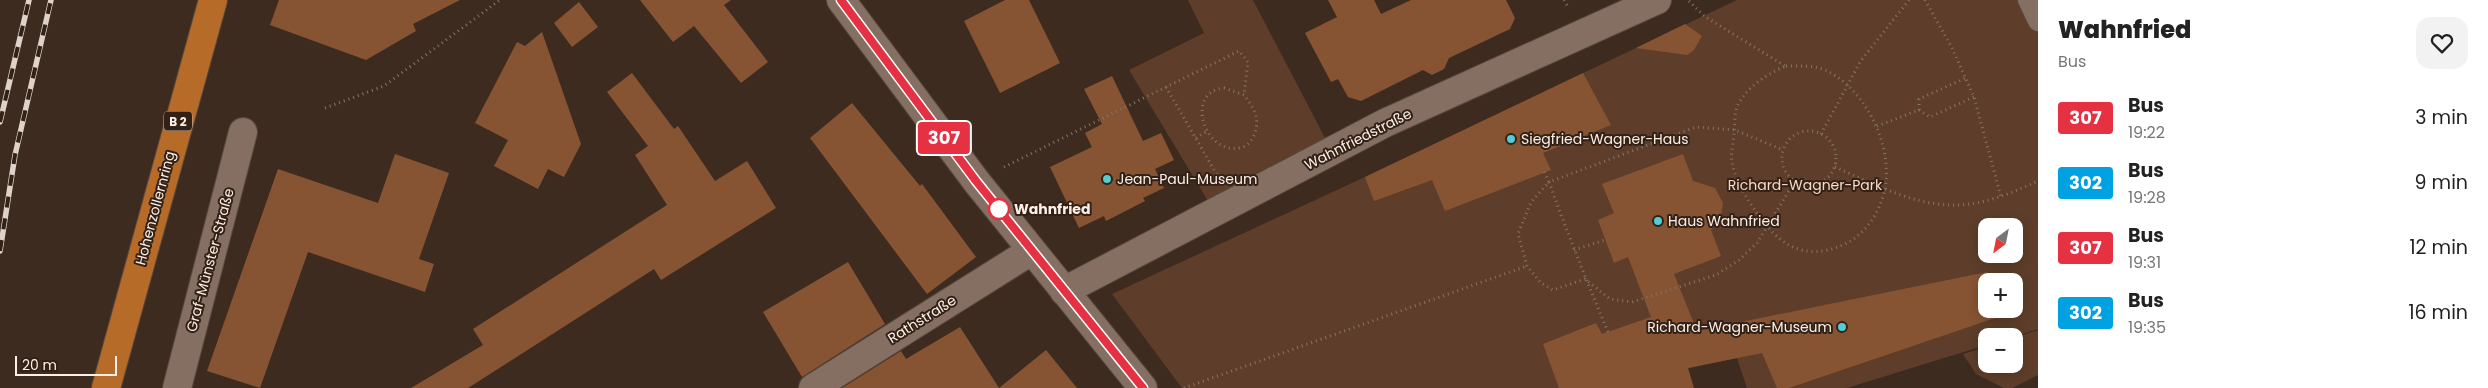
<!DOCTYPE html>
<html lang="en">
<head>
<meta charset="utf-8">
<style>
  body { margin:0; font-family:Poppins,sans-serif; background:#f2f2f2; color:#222; height:100vh; display:flex; flex-direction:column; font-size:19px; white-space:nowrap }
  * { box-sizing:border-box; margin:0 }
  p { font-size:16px; color:#767676 }
  .icon { flex:none; width:28px; height:28px; fill:none; stroke:currentColor; stroke-width:2; stroke-linecap:round; stroke-linejoin:round }
  .map { position:relative; flex:1; overflow:hidden }
  .drawer { display:flex; flex-direction:column; background:#fff; width:450px }
  .drawer>* { flex:none }
  .badge { padding:0 10px; border-radius:4px; font-size:18px; line-height:32px }
  .needle { width:32px; rotate:212deg }
  .fabs { position:absolute; left:1978px; top:218px; display:grid; gap:10px }
  .fabs a { display:grid; place-items:center; width:45px; height:45px; border-radius:10px; background:#fff; box-shadow:0 2px 12px #0003; font-size:25px }
  .scale { position:absolute; left:15px; bottom:12px; width:102px; box-sizing:border-box; padding-left:5px; border:2px solid #fbefe7; border-top:0; font-size:14px; line-height:18px; white-space:nowrap; color:#fbefe7; -webkit-text-stroke:4px #332116; paint-order:stroke }
  .map>.badge { position:absolute; translate:-50% -50%; box-shadow:0 0 0 2px #fff }
  .round { display:grid; place-items:center; flex:none; width:52px; height:52px; border-radius:15px; background:#f2f2f2 }
  .summary { display:flex; align-items:center; justify-content:space-between; height:85px; padding:0 20px }
  h1 { font-size:24px; font-weight:800; line-height:38px }
  ul { padding:0; list-style:none }
  li { display:flex; align-items:center; gap:15px; height:65px; padding:0 20px }
  li div { flex:1 }
  li b { display:block; font-size:19px }
  li em { font-style:normal }
  li .badge { min-width:55px; font-weight:700; text-align:center }
  main { display:flex; flex:1; min-height:0 }
  .map>svg:first-child { display:block }
  .green { fill:#5e3e2a; fill-rule:evenodd }
  .building { fill:#875433 }
  .lines { fill:none; stroke-linecap:round; stroke-linejoin:round }
  .service-casing { stroke:#58483e; stroke-width:22 }
  .minor-casing { stroke:#58483e; stroke-width:30 }
  .primary-casing { stroke:#58483e; stroke-width:30 }
  .path { stroke:#85746a; stroke-width:3; stroke-dasharray:1 4; stroke-linecap:butt }
  .service { stroke:#856f62; stroke-width:20 }
  .minor { stroke:#856f62; stroke-width:28 }
  .primary { stroke:#b66c28; stroke-width:28 }
  .rail-casing { stroke:#dfd2c9; stroke-width:5.5 }
  .rail { stroke:#332116; stroke-width:4; stroke-dasharray:11; stroke-linecap:butt }
  .line-casing { stroke:#fff; stroke-width:11 }
  .line { stroke:#e63143; stroke-width:8 }
  .poi-dot { fill:#52ccd5; stroke:#332116; stroke-width:2 }
  .stop-dot { fill:#fff; stroke:#e63143; stroke-width:2.5 }
  .labels { text-anchor:middle; dominant-baseline:central; stroke-width:4; stroke-linejoin:round; paint-order:stroke }
  .shield { fill:#332116; stroke:#bfb1a8; stroke-width:1 }
  .shield-label { font-size:12px; font-weight:bold; fill:#fbefe7 }
  .street-label { font-size:14px; fill:#fbefe7; stroke:#332116 }
  .poi-label { font-size:14px; fill:#fbefe7; stroke:#332116; text-anchor:start }
  .park-label { font-size:14px; fill:#fad9c6; stroke:#332116 }
  .stop-label { font-size:14px; font-weight:bold; fill:#fbefe7; stroke:#332116; text-anchor:start }
</style>
</head>
<body>
<main>
<div class="map">
<svg width="2038" height="388" viewBox="0 0 2038 388">
  <rect width="100%" height="100%" fill="#3e2b20"/>
  <g class="green">
    <polygon points="1188,0 1253,0 1325,138 1208,201 1129,70 1204,33"/>
    <path d="M1737,0H2038V329L2014,337L1986,336V345L1847,388H1747L1737,358L1595,388H1182L1112,294L1365,177ZM1986,226H2014V254H1986ZM1986,281H2014V309H1986Z"/>
    <polygon points="2038,330 2038,375 2012,388 2004,388 1976,374 1963,354 1986,347 1986,364 2014,364 2014,338"/>
  </g>
  <g class="building">
    <polygon points="279,0 460,0 413,24 416,31 366,60 270,25"/>
    <polygon points="640,0 731,0 724,5 768,62 741,83 694,26 673,42"/>
    <polygon points="1005,0 1029,0 1060,63 1000,93 964,21"/>
    <polygon points="1328,0 1374,0 1381,14 1411,0 1506,0 1515,18 1510,29 1449,58 1444,69 1432,75 1423,70 1361,101 1348,97 1338,79 1331,82 1305,33 1337,17"/>
    <polygon points="579,2 598,27 572,47 554,23"/>
    <polygon points="1685,24 1702,36 1694,50 1687,55 1636,48"/>
    <polygon points="542,32 581,144 564,177 548,169 538,189 494,166 508,140 475,123 517,42 525,46"/>
    <polygon points="632,73 674,129 678,126 715,181 747,161 776,208 661,280 654,269 468,388 411,388 483,345 473,329 667,205 635,155 648,146 607,92"/>
    <polygon points="1583,73 1611,125 1543,153 1551,170 1445,211 1432,180 1374,201 1365,177"/>
    <polygon points="1112,76 1143,141 1161,133 1174,160 1155,169 1164,188 1143,198 1145,201 1106,221 1104,216 1079,228 1050,167 1092,147 1085,133 1102,124 1084,89"/>
    <polygon points="852,103 920,186 922,184 976,257 927,294 810,138"/>
    <polygon points="395,154 449,173 419,259 434,264 425,292 308,252 260,388 207,371 278,169 378,203"/>
    <polygon points="1683,154 1693,181 1715,188 1723,203 1721,217 1711,230 1721,256 1674,274 1697,331 1987,272 1991,281 1986,281 1986,309 2001,309 2004,315 1789,388 1777,388 1762,353 1688,368 1694,388 1559,388 1543,344 1596,323 1602,334 1651,317 1628,257 1614,263 1598,220 1614,213 1602,184"/>
    <polygon points="848,262 885,324 802,377 763,312"/>
    <polygon points="960,327 999,388 1046,350 1077,388 842,388 901,351 906,359"/>
  </g>
  <g class="lines">
    <g class="service-casing">
      <polyline id="service" points="2028,0 2038,21"/>
    </g>
    <g class="minor-casing">
      <g id="minor">
        <polyline points="841,0 976,181 1143,388"/>
        <polyline points="1064,291 1385,123 1657,0"/>
        <polyline points="177,388 243,132"/>
        <polyline points="813,388 1031,251"/>
      </g>
    </g>
    <g class="primary-casing">
      <polyline id="primary" points="106,388 213,0"/>
    </g>
    <g class="path">
      <polyline points="1564,0 1568,7"/>
      <polyline points="1925,0 1952,48 1974,97 2001,197"/>
      <polyline points="1689,1 1704,16 1785,66"/>
      <path d="M1786,66C1800,66 1814,65 1827,71C1867,91 1895,149 1884,193C1878,215 1865,235 1843,245C1803,262 1777,244 1755,210C1745,196 1736,181 1732,163C1730,154 1734,142 1734,133C1735,125 1734,115 1737,107C1746,87 1767,74 1786,66Z"/>
      <polyline points="1166,87 1217,175"/>
      <path d="M1224,88L1244,95C1253,107 1260,117 1255,133C1252,141 1247,147 1239,148C1203,154 1185,91 1224,88Z"/>
      <polyline points="325,108 384,86 500,0"/>
      <polyline points="1919,110 1930,117 1974,97"/>
      <polyline points="1877,126 1919,110 1919,99 1966,78"/>
      <circle cx="1809" cy="158" r="27"/>
      <polyline points="1821,134 1860,62 1909,0"/>
      <polyline points="1196,138 1207,131"/>
      <polyline points="1004,167 1239,51 1248,62 1244,95"/>
      <path d="M1835,167C1879,186 1927,213 1976,203C1998,199 2018,190 2038,181"/>
      <polyline points="1544,172 1549,182 1696,127 1735,130 1783,150"/>
      <polyline points="1574,250 1605,240"/>
      <path d="M1608,332C1587,282 1567,232 1549,182L1531,202L1518,234L1527,266L1541,283L1553,290L1585,279L1610,299L1632,302L1716,275L1739,260L1757,243L1795,181"/>
      <polyline points="1184,388 1527,266"/>
    </g>
    <use href="#service" class="service"/>
    <use href="#minor" class="minor"/>
    <use href="#primary" class="primary"/>
    <g class="rail-casing">
      <g id="rail">
        <polyline points="0,122 29,0"/>
        <polyline points="0,251 15,155 51,0"/>
      </g>
    </g>
    <use href="#rail" class="rail"/>
  </g>
  <g class="lines">
    <g class="line-casing">
      <polyline id="line" points="841,0 976,181 1143,388"/>
    </g>
    <use href="#line" class="line"/>
  </g>
  <g class="poi-dot">
    <circle cx="1511" cy="139" r="5"/>
    <circle cx="1107" cy="179" r="5"/>
    <circle cx="1658" cy="221" r="5"/>
    <circle cx="1842" cy="327" r="5"/>
  </g>
  <circle class="stop-dot" cx="999" cy="209" r="10"/>
  <g class="labels">
    <rect class="shield" x="164" y="111.5" width="28" height="19" rx="4"/>
    <g class="shield-label">
      <text x="178" y="121">B 2</text>
    </g>
    <g class="street-label">
      <text transform="translate(1358 139) rotate(-27)">Wahnfriedstraße</text>
      <text transform="translate(155 208) rotate(-75)">Hohenzollernring</text>
      <text transform="translate(210 260) rotate(-75)">Graf-Münster-Straße</text>
      <text transform="translate(922 319) rotate(-32)">Rathstraße</text>
    </g>
    <g class="poi-label">
      <text x="1521" y="139">Siegfried-Wagner-Haus</text>
      <text x="1117" y="179">Jean-Paul-Museum</text>
      <text x="1668" y="221">Haus Wahnfried</text>
      <text x="1832" y="327" text-anchor="end">Richard-Wagner-Museum</text>
    </g>
    <g class="park-label">
      <text x="1805" y="185">Richard-Wagner-Park</text>
    </g>
    <g class="stop-label">
      <text x="1014" y="209">Wahnfried</text>
    </g>
  </g>
</svg>
<div class="fabs">
<a><svg class="needle" viewBox="-14 -14 28 28"><path d="M0-13l5 13h-10z" fill="#e53935"/><path d="M0 13l5-13h-10z" fill="#767676"/></svg></a>
<a>+</a>
<a>−</a>
</div>
<div class="scale">20 m</div>
<b class="badge" style="left:944px;top:138px;background:#e63143;color:#fff">307</b>
</div>
<section class="drawer">
<div class="summary"><div><h1>Wahnfried</h1><p>Bus</p></div><a class="round"><svg class="icon" aria-label="heart" viewBox="0 0 24 24"><path d="M12 20l-8-8c-3-5 5-10 8-4 3-6 11-1 8 4z"/></svg></a></div>
<ul>
<li><span class="badge" style="background:#e63143;color:#fff">307</span><div><b>Bus</b><p>19:22</p></div><em>3 min</em></li>
<li><span class="badge" style="background:#00a1e0;color:#fff">302</span><div><b>Bus</b><p>19:28</p></div><em>9 min</em></li>
<li><span class="badge" style="background:#e63143;color:#fff">307</span><div><b>Bus</b><p>19:31</p></div><em>12 min</em></li>
<li><span class="badge" style="background:#00a1e0;color:#fff">302</span><div><b>Bus</b><p>19:35</p></div><em>16 min</em></li>
</ul>
</section>
</main>
</body>
</html>
